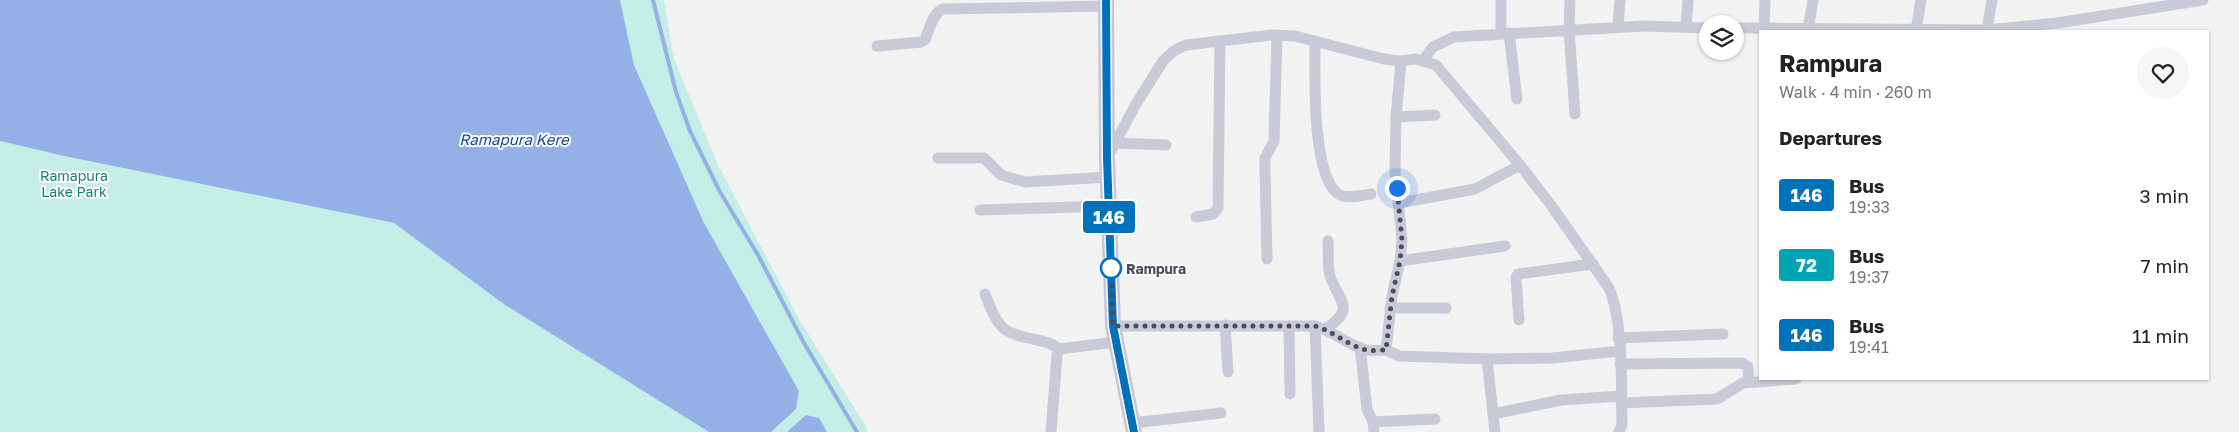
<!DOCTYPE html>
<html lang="en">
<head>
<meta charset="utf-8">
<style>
  body { margin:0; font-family:"Golos Text",sans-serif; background:#f6f6f6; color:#222; height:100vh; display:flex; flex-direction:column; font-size:19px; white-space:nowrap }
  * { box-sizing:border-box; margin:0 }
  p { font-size:16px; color:#767676 }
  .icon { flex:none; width:28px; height:28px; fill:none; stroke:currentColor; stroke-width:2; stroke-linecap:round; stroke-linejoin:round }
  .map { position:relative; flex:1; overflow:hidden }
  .drawer { position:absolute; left:1759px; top:30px; width:450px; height:350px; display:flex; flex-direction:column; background:#fff; border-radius:0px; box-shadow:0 1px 4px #0004 }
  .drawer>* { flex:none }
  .badge { padding:0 10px; border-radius:4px; font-size:18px; line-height:32px }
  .tools { position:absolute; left:1699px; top:15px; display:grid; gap:10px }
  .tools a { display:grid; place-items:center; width:45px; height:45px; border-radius:50%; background:#fff; box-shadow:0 1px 4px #0004; font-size:25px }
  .you { position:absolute; width:25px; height:25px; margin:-12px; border:4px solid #fff; border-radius:50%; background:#1a73e8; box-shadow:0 0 0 8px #1a73e833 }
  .map>.badge { position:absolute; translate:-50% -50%; box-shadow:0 0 0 2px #fff }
  h2 { padding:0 20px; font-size:19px; line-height:45px }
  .round { display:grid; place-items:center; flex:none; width:52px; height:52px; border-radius:26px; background:#f6f6f6 }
  .head { display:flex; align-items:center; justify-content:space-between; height:85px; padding:0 20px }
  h1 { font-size:24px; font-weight:700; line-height:38px }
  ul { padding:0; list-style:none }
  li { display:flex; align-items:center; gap:15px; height:70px; padding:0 20px }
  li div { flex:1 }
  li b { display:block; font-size:19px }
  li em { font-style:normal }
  li .badge { min-width:55px; font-weight:700; text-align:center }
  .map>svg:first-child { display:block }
  .green { fill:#c4ede6 }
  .water { fill:#94b0e7 }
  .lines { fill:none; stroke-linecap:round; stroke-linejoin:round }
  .stream { stroke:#94b0e7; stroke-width:4 }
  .street { stroke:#c9cad8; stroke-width:11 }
  .secondary { stroke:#c6c6d8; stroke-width:16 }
  .line-casing { stroke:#fff; stroke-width:11 }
  .line { stroke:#0072bc; stroke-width:8 }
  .walk { stroke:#4a4c5e; stroke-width:5; stroke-dasharray:0 9 }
  .stop-dot { fill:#fff; stroke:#0072bc; stroke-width:2.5 }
  .labels { text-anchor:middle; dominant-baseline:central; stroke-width:4; stroke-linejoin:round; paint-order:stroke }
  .park-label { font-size:14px; fill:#1e7c77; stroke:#fff }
  .stop-label { font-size:14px; font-weight:bold; fill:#4a4c5e; stroke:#fff; text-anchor:start }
  .water-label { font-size:15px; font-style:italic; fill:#1647a5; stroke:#fff }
</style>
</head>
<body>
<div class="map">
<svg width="2239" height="432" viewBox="0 0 2239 432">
  <rect width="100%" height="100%" fill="#f3f2f2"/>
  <g class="green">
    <polygon points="620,0 664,0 674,59 718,165 799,319 865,425 868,432 771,432 796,409 799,391 704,223 634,65"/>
    <polygon points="0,141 64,156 394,223 505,305 709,432 0,432"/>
  </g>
  <g class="water">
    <polygon points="0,0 620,0 634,65 704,223 799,391 796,409 771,432 709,432 505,305 394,223 64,156 0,141"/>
    <polygon points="806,415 819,418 827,432 787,432"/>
  </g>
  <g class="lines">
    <polyline class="stream" points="653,0 676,92 690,131 720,192 758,255 804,343 857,432"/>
    <g class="street">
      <polyline points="1501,0 1501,33"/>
      <polyline points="1570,0 1569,29 1575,114"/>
      <polyline points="1618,27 1620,0"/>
      <polyline points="1686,27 1688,0"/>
      <polyline points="1735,28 1987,30 2057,23 2203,0"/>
      <polyline points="1764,29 1765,0"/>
      <polyline points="1808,30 1813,0"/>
      <polyline points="1916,30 1921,0"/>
      <polyline points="1987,30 1992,0"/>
      <polyline points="1509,33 1517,99"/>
      <path d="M1315,41C1315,72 1311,179 1340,195C1349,199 1362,195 1371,194"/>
      <path d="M877,46L922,42L925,40C929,30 933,11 944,9L1106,6"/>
      <polyline points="1423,60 1433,47 1454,37 1643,26 1708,28"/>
      <polyline points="1401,61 1396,117 1395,172 1402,240 1400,261 1392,296 1386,350 1399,356 1487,359 1552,358 1620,351"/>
      <polyline points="1396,117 1435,115"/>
      <polyline points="1115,143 1166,145"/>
      <path d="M1108,156L1136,104L1163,61L1175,50L1186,45L1272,35L1295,36L1384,59L1401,61L1416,59L1436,65L1520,165L1551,205L1609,288C1624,325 1621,384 1622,425L1619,432"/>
      <polyline points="938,158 984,158 1001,175 1025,182 1108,177"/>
      <polyline points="1399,203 1475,189 1520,165"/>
      <polyline points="980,210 1108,206"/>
      <polyline points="1196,217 1213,214 1218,208 1220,41"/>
      <polyline points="1267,259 1265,168 1265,158 1274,141 1277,35"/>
      <polyline points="1400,261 1505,246"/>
      <path d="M985,294C999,329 1000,332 1037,340C1045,342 1053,343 1059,349"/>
      <polyline points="1390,308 1446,308"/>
      <polyline points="1519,320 1516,278 1518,274 1593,264"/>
      <polyline points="1225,325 1228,372"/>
      <path d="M1113,326H1315C1333,331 1348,345 1366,350C1372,351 1380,350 1386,350"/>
      <polyline points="1289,326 1290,394"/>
      <polyline points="1315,326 1319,432"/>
      <path d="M1326,329C1356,307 1340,304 1330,276C1327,266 1329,252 1328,241"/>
      <polyline points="1618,338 1723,334"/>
      <polyline points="1360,347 1367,409 1373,422 1374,432"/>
      <polyline points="1487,359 1495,432"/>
      <polyline points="1620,364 1742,363 1748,367 1749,382"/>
      <polyline points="1621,403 1717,399 1743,383 1796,379"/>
      <polyline points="1493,414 1561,400 1621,396"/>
      <polyline points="1373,422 1435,419"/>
      <polyline points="1132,423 1221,413"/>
      <polyline points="1051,432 1057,355 1059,349 1116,342"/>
    </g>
    <polyline class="secondary" points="1106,0 1107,158 1113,326 1134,432"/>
  </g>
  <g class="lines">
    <g class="line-casing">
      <polyline id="line" points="1106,0 1107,158 1113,326 1134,432"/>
    </g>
    <use href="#line" class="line"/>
    <path class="walk" d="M1111,268L1113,326H1315C1333,331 1347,345 1366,350C1372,351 1380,350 1386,350L1392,296L1400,261L1402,240L1397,188"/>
  </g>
  <circle class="stop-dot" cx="1111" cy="268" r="10"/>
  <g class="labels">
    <g class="park-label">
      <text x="74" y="175">Ramapura<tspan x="74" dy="16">Lake Park</tspan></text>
    </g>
    <g class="stop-label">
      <text x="1126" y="268">Rampura</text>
    </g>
    <g class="water-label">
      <text x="514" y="139">Ramapura Kere</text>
    </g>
  </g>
</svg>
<div class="tools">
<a><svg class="icon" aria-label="layers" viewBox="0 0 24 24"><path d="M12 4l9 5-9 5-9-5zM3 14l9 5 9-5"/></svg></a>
</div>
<div class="you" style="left:1397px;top:188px"></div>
<b class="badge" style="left:1109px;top:217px;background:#0072bc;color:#fff">146</b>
<section class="drawer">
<div class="head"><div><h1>Rampura</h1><p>Walk · 4 min · 260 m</p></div><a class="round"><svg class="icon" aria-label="heart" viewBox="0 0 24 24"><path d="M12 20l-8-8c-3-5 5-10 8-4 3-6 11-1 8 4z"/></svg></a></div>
<h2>Departures</h2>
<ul>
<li><span class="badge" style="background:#0072bc;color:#fff">146</span><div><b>Bus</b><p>19:33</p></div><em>3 min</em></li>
<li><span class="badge" style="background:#00a3b4;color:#fff">72</span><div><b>Bus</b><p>19:37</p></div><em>7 min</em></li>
<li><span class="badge" style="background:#0072bc;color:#fff">146</span><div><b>Bus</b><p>19:41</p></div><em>11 min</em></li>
</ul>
</section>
</div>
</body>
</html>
